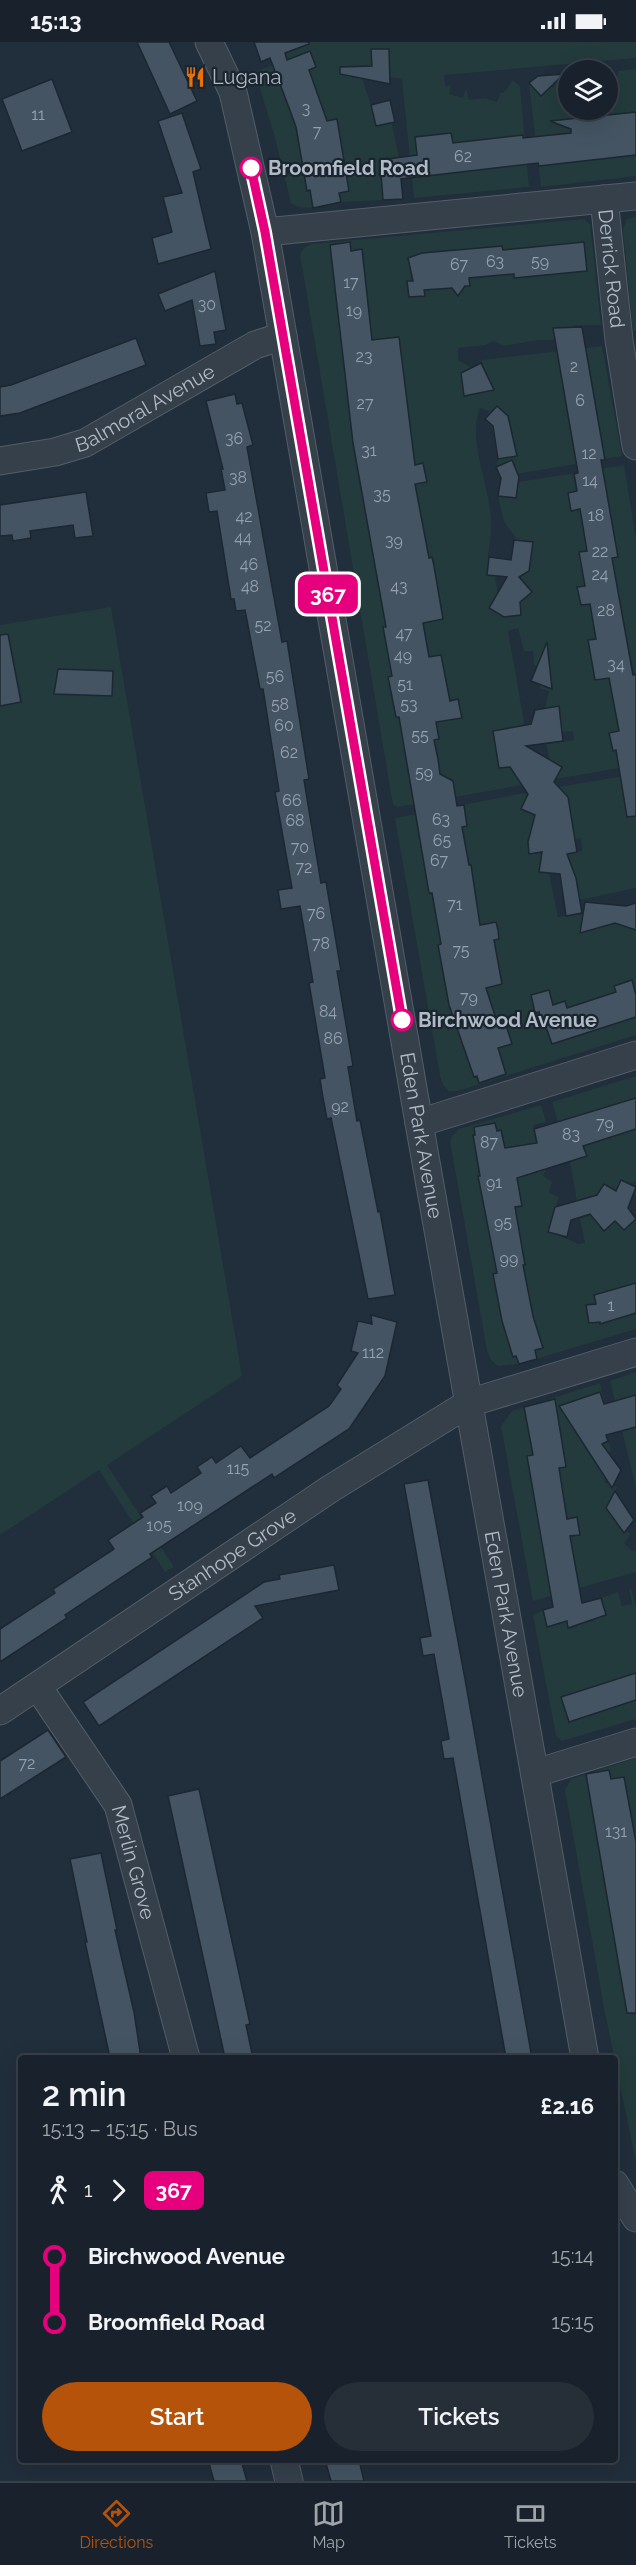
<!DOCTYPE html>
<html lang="en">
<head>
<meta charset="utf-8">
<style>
  body { margin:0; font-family:Raleway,sans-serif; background:#262f38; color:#f1f3f6; height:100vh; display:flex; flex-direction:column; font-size:22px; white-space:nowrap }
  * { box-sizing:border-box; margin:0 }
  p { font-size:20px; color:#9fa4a9 }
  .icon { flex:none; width:33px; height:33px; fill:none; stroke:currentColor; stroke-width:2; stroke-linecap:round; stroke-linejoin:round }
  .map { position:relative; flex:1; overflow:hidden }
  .sheet { position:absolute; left:18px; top:2013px; width:600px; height:408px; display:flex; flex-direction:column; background:#19222c; border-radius:6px; box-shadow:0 6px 24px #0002,0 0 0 2px #373f48 }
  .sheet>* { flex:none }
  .badge { padding:0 12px; border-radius:9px; font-size:21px; line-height:39px }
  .fabs { position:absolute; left:558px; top:18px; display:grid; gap:12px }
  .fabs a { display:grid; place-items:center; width:60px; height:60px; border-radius:50%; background:#19222c; box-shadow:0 6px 24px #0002,0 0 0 2px #373f48; font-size:30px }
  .map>.badge { position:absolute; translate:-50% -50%; box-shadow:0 0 0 3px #fff }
  .legs { display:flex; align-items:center; gap:9px; height:66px; padding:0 24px; font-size:20px }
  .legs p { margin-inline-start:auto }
  .headline { display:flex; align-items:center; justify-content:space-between; height:102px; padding:0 24px }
  h1 { font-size:33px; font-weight:600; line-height:45px }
  .button { display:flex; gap:12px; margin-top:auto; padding:12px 24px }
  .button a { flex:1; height:69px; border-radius:36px; background:#b45309; color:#fff; font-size:24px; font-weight:600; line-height:69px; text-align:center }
  .button a+a { background:#262f38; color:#f1f3f6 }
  ul { padding:0 24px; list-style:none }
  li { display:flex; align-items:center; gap:21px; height:66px; font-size:22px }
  li i { display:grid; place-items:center; width:9px; height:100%; margin:0 8px; background:currentColor }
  li i::after { content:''; width:15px; height:15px; margin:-8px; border:4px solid; border-radius:50%; background:#19222c }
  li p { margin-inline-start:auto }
  li:first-child i { background:linear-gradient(#0000 50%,currentColor 0) }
  li:last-child i { background:linear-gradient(currentColor 50%,#0000 0) }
  .status { display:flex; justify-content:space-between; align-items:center; height:42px; padding:0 30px; background:#19222c; direction:ltr }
  .status svg { height:16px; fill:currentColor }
  .tabs { display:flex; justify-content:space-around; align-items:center; height:84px; border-top:2px solid #373f48; background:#19222c; font-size:16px; color:#9fa4a9 }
  .tabs a { display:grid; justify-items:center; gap:3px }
  .tabs .active { color:#b45309 }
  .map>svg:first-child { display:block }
  .green { fill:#233b3c }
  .building { fill:#445462; stroke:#1c2732; stroke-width:1.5 }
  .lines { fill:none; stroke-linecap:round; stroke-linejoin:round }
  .minor-casing { stroke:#535e69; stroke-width:29 }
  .minor { stroke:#35404b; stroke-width:27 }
  .line-1-casing { stroke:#fff; stroke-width:14 }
  .line-1 { stroke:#e6007e; stroke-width:9 }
  .stop-1-dot { fill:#fff; stroke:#e6007e; stroke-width:3 }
  .labels { text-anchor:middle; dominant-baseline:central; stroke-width:4.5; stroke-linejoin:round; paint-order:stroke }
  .number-label { font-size:16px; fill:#95a1ae }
  .poi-label { font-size:20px; fill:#b0bbc7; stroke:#1b252f; text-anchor:start }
  .stop-label { font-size:20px; font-weight:bold; fill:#b0bbc7; stroke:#1b252f; text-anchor:start }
  .street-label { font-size:20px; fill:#b0bbc7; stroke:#1b252f }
</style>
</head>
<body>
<div class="status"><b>15:13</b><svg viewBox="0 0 49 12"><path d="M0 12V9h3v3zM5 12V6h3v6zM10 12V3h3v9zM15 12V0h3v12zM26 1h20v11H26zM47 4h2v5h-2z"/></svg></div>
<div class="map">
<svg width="636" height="2439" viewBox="0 0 636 2439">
  <rect width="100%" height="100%" fill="#212e3b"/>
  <g class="green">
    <path d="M281,0H636V16L444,33L445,43L447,45L451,43L449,52L463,56L466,47L469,58L484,56L497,60L501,50L503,51L513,38L520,44L529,145L414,156L402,37L390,35L389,7H372V24H363L362,36L371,63L390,58L395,80L392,83L400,121L381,131L383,158C370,159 357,159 344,160C328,161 305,172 291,161L275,96L255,30L288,17Z"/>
    <polygon points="636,27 636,134 541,145 529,41 541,54 548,45 554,45 553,33 559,32 566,38 566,43 568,43 568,68 608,68 608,39 617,40 618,29"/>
    <polygon points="636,174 636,289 633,289 623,188 626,178"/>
    <path d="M584,177L590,182L601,283H574V292L552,298H538L504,304L494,299L485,303L458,306V318L472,326L480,341L489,337L481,318L602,304L622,414L500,435L496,425C501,410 496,388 485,377L489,369L480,366C467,395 489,444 491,476C492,488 490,501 488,513L489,515L499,517L498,534L495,536L498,551L524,557L532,550L520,534L532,500L514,498L516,496L504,480L498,454L515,456L517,447L506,442L624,423L636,497V723L556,737L548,732L550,720L546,702L574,698L573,689L562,690L545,666L549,649L540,647V642L531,639L537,625L534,623L533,609H524L518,586L508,589L524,680L510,725L522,743L398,765L393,763L300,212L304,206L311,202Z"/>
    <polygon points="111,565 242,1334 107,1423 174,1525 165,1530 99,1428 0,1493 0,583"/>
    <polygon points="636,732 636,846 580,858 567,812 582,809 581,796 565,799 563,764 570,757 558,745"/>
    <polygon points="524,751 527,753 521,767 535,773 531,788 538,791 537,795 527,797 529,812 540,811 549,831 558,875 583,872 581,887 594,871 599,886 615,881 624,884 630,864 636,861 636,993 458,1049 449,1049 443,1043 440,1034 395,776"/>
    <polygon points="636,1034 636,1056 558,1081 552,1060"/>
    <polygon points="541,1063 546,1080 533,1083 536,1100 542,1100 550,1120 543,1134 552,1140 549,1151 559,1155 553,1174 563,1179 559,1193 578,1202 585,1201 580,1177 601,1169 604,1189 618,1177 617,1180 624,1188 636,1177 636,1287 519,1322 498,1324 491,1318 487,1309 450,1099 452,1094 459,1087"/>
    <polygon points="636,1087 636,1139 632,1141 621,1139 616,1148 620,1149 577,1160 570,1119 587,1114 583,1103"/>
    <polygon points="636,1330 636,1446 610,1339"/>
    <polygon points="600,1341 605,1362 600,1350 590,1406 608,1399 611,1408 609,1411 596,1420 611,1426 604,1440 617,1445 613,1454 626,1473 618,1484 631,1492 624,1501 632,1509 636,1508 636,1530 533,1559 501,1384 512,1369"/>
    <polygon points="629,1547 631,1547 636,1564 636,1677 562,1699 556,1694 533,1573 543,1568 547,1585 559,1582 564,1570 569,1587 578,1584 573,1567 580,1564 585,1581 594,1579 589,1561 596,1576 605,1573 601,1556 618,1550 622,1564 632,1562"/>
    <polygon points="636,1716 636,2120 605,1971 565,1748 571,1737"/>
  </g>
  <g class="building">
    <polygon points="137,0 169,0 197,59 170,72"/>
    <polygon points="254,0 309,0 309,2 285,11 287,18 310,9 316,25 309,28 327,79 337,77 349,149 339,151 341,160 313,166 310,148 307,149 296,85 288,63 270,16 261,20"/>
    <polygon points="371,7 389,7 390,42 340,32 340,25 372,24"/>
    <polygon points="564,32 541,54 529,41 538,34"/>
    <polygon points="52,37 72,90 22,109 2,57"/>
    <polygon points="390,58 395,80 376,84 371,63"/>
    <polygon points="636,70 636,113 539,124 538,121 401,137 403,157 383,158 380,118 417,113 415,95 451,91 453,101 523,93 523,96 571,91 571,87 550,79"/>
    <polygon points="182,71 201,127 193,130 211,207 158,222 152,196 172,190 163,155 182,151 158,79"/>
    <polygon points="350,200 351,209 362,207 372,298 399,295 415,423 423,421 427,440 415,442 429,516 432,515 434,524 443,577 423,581 429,615 441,613 450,659 458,657 462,676 436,680 439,697 434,698 438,717 440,732 453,739 457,764 464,763 467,784 462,785 469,823 471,823 480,883 496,880 498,888 499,897 494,898 502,942 486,946 499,986 506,983 512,1002 498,1006 506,1032 479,1041 477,1034 474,1035 449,963 438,903 441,902 432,851 429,851 399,675 396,675 388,635 392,634 383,585 386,585 353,401 330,203"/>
    <polygon points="584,200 587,229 514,236 514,232 469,236 470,244 465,244 458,254 452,246 424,248 425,254 409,255 407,239 413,239 408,216 422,211 502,204 503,208"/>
    <polygon points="215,229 226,288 214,290 216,302 200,304 192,258 165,269 158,252"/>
    <polygon points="582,285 605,418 601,418 618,515 612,516 633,633 636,632 636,774 627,775 616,708 613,709 609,691 619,689 609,636 595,638 588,598 596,597 590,562 581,563 577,545 585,544 579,510 587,509 580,467 571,469 568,451 577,449 574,432 578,431 553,286"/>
    <polygon points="136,296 146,323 20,371 0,374 0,345 11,343"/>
    <polygon points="481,321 494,348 464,354 461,331"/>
    <polygon points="235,352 237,362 242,361 253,403 247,405 282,600 287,599 309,737 304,738 321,841 326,840 341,929 337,929 353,1024 348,1025 357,1079 360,1078 378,1170 380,1169 395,1253 368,1257 331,1076 327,1077 323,1056 320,1037 325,1036 309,941 313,940 300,864 281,867 278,848 292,846 275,750 279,749 263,647 260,647 245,568 236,569 234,557 231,557 217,469 209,470 206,451 225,448 221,427 223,427 206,359"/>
    <polygon points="497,364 508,374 517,414 498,417 493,384 485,377"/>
    <polygon points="512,418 519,435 516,456 498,454 501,436 496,425"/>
    <polygon points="86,450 93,494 75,496 73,483 30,489 31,496 13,499 12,493 0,494 0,463"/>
    <polygon points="514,498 533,500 529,529 519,535 532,550 520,560 521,573 504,575 489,566 507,535 487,533 489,515 511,518"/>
    <polygon points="8,592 21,660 0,664 0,593"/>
    <polygon points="547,600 552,647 531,639"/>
    <polygon points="58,627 113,629 112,654 54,652"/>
    <polygon points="559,664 563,699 526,704 562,725 554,740 568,755 577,810 567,812 576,836 582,871 566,874 560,832 539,830 542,810 529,812 528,800 535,773 521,767 528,752 510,725 499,726 493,689 531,682 535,668"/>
    <polygon points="585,860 626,864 636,861 636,888 615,881 580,891"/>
    <polygon points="632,938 636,953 636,975 552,1002 546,985 543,986 539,970 535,971 531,953 549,948 553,963 565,959 567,966 616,950 614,944"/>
    <polygon points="636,1056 636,1087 583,1104 587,1114 517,1136 522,1164 515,1165 525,1223 523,1223 533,1274 543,1306 535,1308 537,1317 519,1322 516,1314 513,1315 502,1279 493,1232 497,1231 478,1134 480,1134 473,1093 475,1093 474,1085 495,1081 497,1089 501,1088 505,1106 537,1101 534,1087"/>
    <polygon points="621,1138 636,1145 628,1166 636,1177 624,1188 615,1179 604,1189 590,1172 571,1178 567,1195 548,1190 555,1165 597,1153 604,1142 616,1149"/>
    <polygon points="636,1241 636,1271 600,1282 600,1280 589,1281 586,1263 596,1262 594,1253"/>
    <polygon points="371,1273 397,1280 385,1334 349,1387 274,1436 272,1432 150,1512 152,1515 65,1573 67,1576 0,1620 0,1587 55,1551 53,1547 114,1507 108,1498 143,1475 140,1471 156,1461 151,1454 167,1444 171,1451 201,1431 197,1425 212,1415 216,1421 241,1404 250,1416 329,1364 341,1347 337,1343 358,1311 351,1309 358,1279 372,1282"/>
    <polygon points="600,1350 604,1362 636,1353 636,1385 606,1393 608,1399 602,1402 621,1428 612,1446 559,1364"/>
    <polygon points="555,1357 566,1425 559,1426 567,1477 577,1475 580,1493 570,1494 582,1561 601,1556 606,1573 568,1586 567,1579 547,1585 543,1568 553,1565 527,1414 533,1413 524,1365"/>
    <polygon points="428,1438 465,1637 532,2016 506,2016 453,1716 444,1717 441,1699 449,1697 434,1612 423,1614 420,1596 431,1594 404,1442"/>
    <polygon points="615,1449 634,1478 624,1491 606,1466"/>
    <polygon points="334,1523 339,1548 255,1564 263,1576 99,1684 83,1660 264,1540 280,1537 279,1533"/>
    <polygon points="636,1631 636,1658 569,1680 561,1655"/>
    <polygon points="48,1688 66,1715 0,1757 0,1719"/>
    <polygon points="609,1728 611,1737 624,1735 636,1800 636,1971 627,1971 586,1732"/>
    <polygon points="199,1747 250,1982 246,1983 253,2016 225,2016 168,1754"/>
    <polygon points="101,1811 117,1888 115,1888 134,1970 141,2016 110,2016 85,1900 87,1900 70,1817"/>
    <polygon points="208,2418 241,2418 247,2439 214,2439"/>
    <polygon points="325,2418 359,2418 364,2439 331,2439"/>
  </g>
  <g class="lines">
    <g class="minor-casing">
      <g id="minor">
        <path id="s1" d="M209,0L233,50L265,190L419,1081L585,2016"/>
        <path id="s2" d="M604,157L619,298L636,404"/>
        <polyline points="265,190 636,154"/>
        <path id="s3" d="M0,419L55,410L85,401L255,303L283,294"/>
        <polyline points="419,1081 636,1013"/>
        <path id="s4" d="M38,1645L118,1763L186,2016"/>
        <path id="s5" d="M0,1669L330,1447L469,1361L636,1310"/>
        <polyline points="536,1731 636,1700"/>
        <polyline points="615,2142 636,2176"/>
        <polyline points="284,2418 289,2439"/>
      </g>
    </g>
    <use href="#minor" class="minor"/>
  </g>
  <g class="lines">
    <g class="line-1-casing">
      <polyline id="line-1" points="251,126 265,190 402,978"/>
    </g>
    <use href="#line-1" class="line-1"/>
  </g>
  <defs>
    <g id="restaurant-bare" transform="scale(1.62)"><path d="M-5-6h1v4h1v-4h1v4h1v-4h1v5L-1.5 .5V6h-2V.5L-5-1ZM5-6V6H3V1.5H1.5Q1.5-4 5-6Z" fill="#e8710a" stroke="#1b252f" stroke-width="2.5" paint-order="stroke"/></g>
  </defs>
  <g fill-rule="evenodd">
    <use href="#restaurant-bare" x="195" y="35"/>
  </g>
  <g class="stop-1-dot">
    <circle cx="251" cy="126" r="10"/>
    <circle cx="402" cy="978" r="10"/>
  </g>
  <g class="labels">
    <g class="number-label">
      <text x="306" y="66">3</text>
      <text x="38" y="72">11</text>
      <text x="317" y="89">7</text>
      <text x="463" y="114">62</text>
      <text x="495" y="219">63</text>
      <text x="540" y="219">59</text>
      <text x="459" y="222">67</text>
      <text x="351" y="240">17</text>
      <text x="207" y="262">30</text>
      <text x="354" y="268">19</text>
      <text x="364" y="314">23</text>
      <text x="574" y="324">2</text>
      <text x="580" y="358">6</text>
      <text x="365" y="361">27</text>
      <text x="234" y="396">36</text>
      <text x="369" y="408">31</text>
      <text x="589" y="411">12</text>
      <text x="238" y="435">38</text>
      <text x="590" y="438">14</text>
      <text x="382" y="452">35</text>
      <text x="596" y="473">18</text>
      <text x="244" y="474">42</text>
      <text x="243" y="495">44</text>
      <text x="394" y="498">39</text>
      <text x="600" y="509">22</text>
      <text x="249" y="522">46</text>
      <text x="600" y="532">24</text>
      <text x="250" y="544">48</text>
      <text x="399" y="544">43</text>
      <text x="606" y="568">28</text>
      <text x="263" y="583">52</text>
      <text x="404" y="591">47</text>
      <text x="403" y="613">49</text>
      <text x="616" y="622">34</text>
      <text x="275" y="634">56</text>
      <text x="405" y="642">51</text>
      <text x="280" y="662">58</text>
      <text x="409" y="662">53</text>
      <text x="284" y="683">60</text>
      <text x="420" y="693">55</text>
      <text x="289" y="710">62</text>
      <text x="424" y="730">59</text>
      <text x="292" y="758">66</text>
      <text x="441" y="777">63</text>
      <text x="295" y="778">68</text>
      <text x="442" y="798">65</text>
      <text x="300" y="805">70</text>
      <text x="439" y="818">67</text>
      <text x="304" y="825">72</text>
      <text x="455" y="862">71</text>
      <text x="316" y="871">76</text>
      <text x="321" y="901">78</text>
      <text x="461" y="908">75</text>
      <text x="469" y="955">79</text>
      <text x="328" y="969">84</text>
      <text x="333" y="996">86</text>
      <text x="340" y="1064">92</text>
      <text x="605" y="1081">79</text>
      <text x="571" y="1092">83</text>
      <text x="489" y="1100">87</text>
      <text x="494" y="1140">91</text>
      <text x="503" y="1180">95</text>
      <text x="509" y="1216">99</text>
      <text x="611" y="1263">1</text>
      <text x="373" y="1310">112</text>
      <text x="238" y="1426">115</text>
      <text x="190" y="1463">109</text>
      <text x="159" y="1483">105</text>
      <text x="27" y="1721">72</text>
      <text x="616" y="1789">131</text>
    </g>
    <g class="poi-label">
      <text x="212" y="35">Lugana</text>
    </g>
    <g class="stop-label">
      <text x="268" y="126">Broomfield Road</text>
      <text x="418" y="978">Birchwood Avenue</text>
    </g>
    <g class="street-label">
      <text stroke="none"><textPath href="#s2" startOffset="70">Derrick Road</textPath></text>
      <text stroke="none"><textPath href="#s3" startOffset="156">Balmoral Avenue</textPath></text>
      <text stroke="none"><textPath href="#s1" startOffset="1116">Eden Park Avenue</textPath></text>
      <text stroke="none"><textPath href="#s5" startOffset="280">Stanhope Grove</textPath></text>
      <text stroke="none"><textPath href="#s1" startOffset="1602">Eden Park Avenue</textPath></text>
      <text stroke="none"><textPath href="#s4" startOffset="202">Merlin Grove</textPath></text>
    </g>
  </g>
</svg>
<div class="fabs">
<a><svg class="icon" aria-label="layers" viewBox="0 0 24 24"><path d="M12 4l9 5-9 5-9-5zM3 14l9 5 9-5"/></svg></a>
</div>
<b class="badge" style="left:328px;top:552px;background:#e6007e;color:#fff">367</b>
<section class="sheet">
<div class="headline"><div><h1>2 min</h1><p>15:13 – 15:15 · Bus</p></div><b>£2.16</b></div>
<div class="legs"><svg class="icon" aria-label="walk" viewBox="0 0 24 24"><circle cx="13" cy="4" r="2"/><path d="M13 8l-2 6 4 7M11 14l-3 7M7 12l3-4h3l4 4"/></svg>1<svg class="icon" aria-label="forward" viewBox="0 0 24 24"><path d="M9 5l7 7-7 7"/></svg><b class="badge" style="background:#e6007e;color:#fff">367</b></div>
<ul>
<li><i style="color:#e6007e"></i><b>Birchwood Avenue</b><p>15:14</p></li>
<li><i style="color:#e6007e"></i><b>Broomfield Road</b><p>15:15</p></li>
</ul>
<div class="button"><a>Start</a><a>Tickets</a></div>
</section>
</div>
<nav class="tabs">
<a class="active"><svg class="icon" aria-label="directions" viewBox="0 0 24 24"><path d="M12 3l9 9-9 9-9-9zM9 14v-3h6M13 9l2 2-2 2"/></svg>Directions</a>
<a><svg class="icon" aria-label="map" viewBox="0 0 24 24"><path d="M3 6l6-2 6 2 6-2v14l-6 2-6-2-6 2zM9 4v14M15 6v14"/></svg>Map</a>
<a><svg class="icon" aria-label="tickets" viewBox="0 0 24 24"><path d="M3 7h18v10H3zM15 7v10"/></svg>Tickets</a>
</nav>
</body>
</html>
